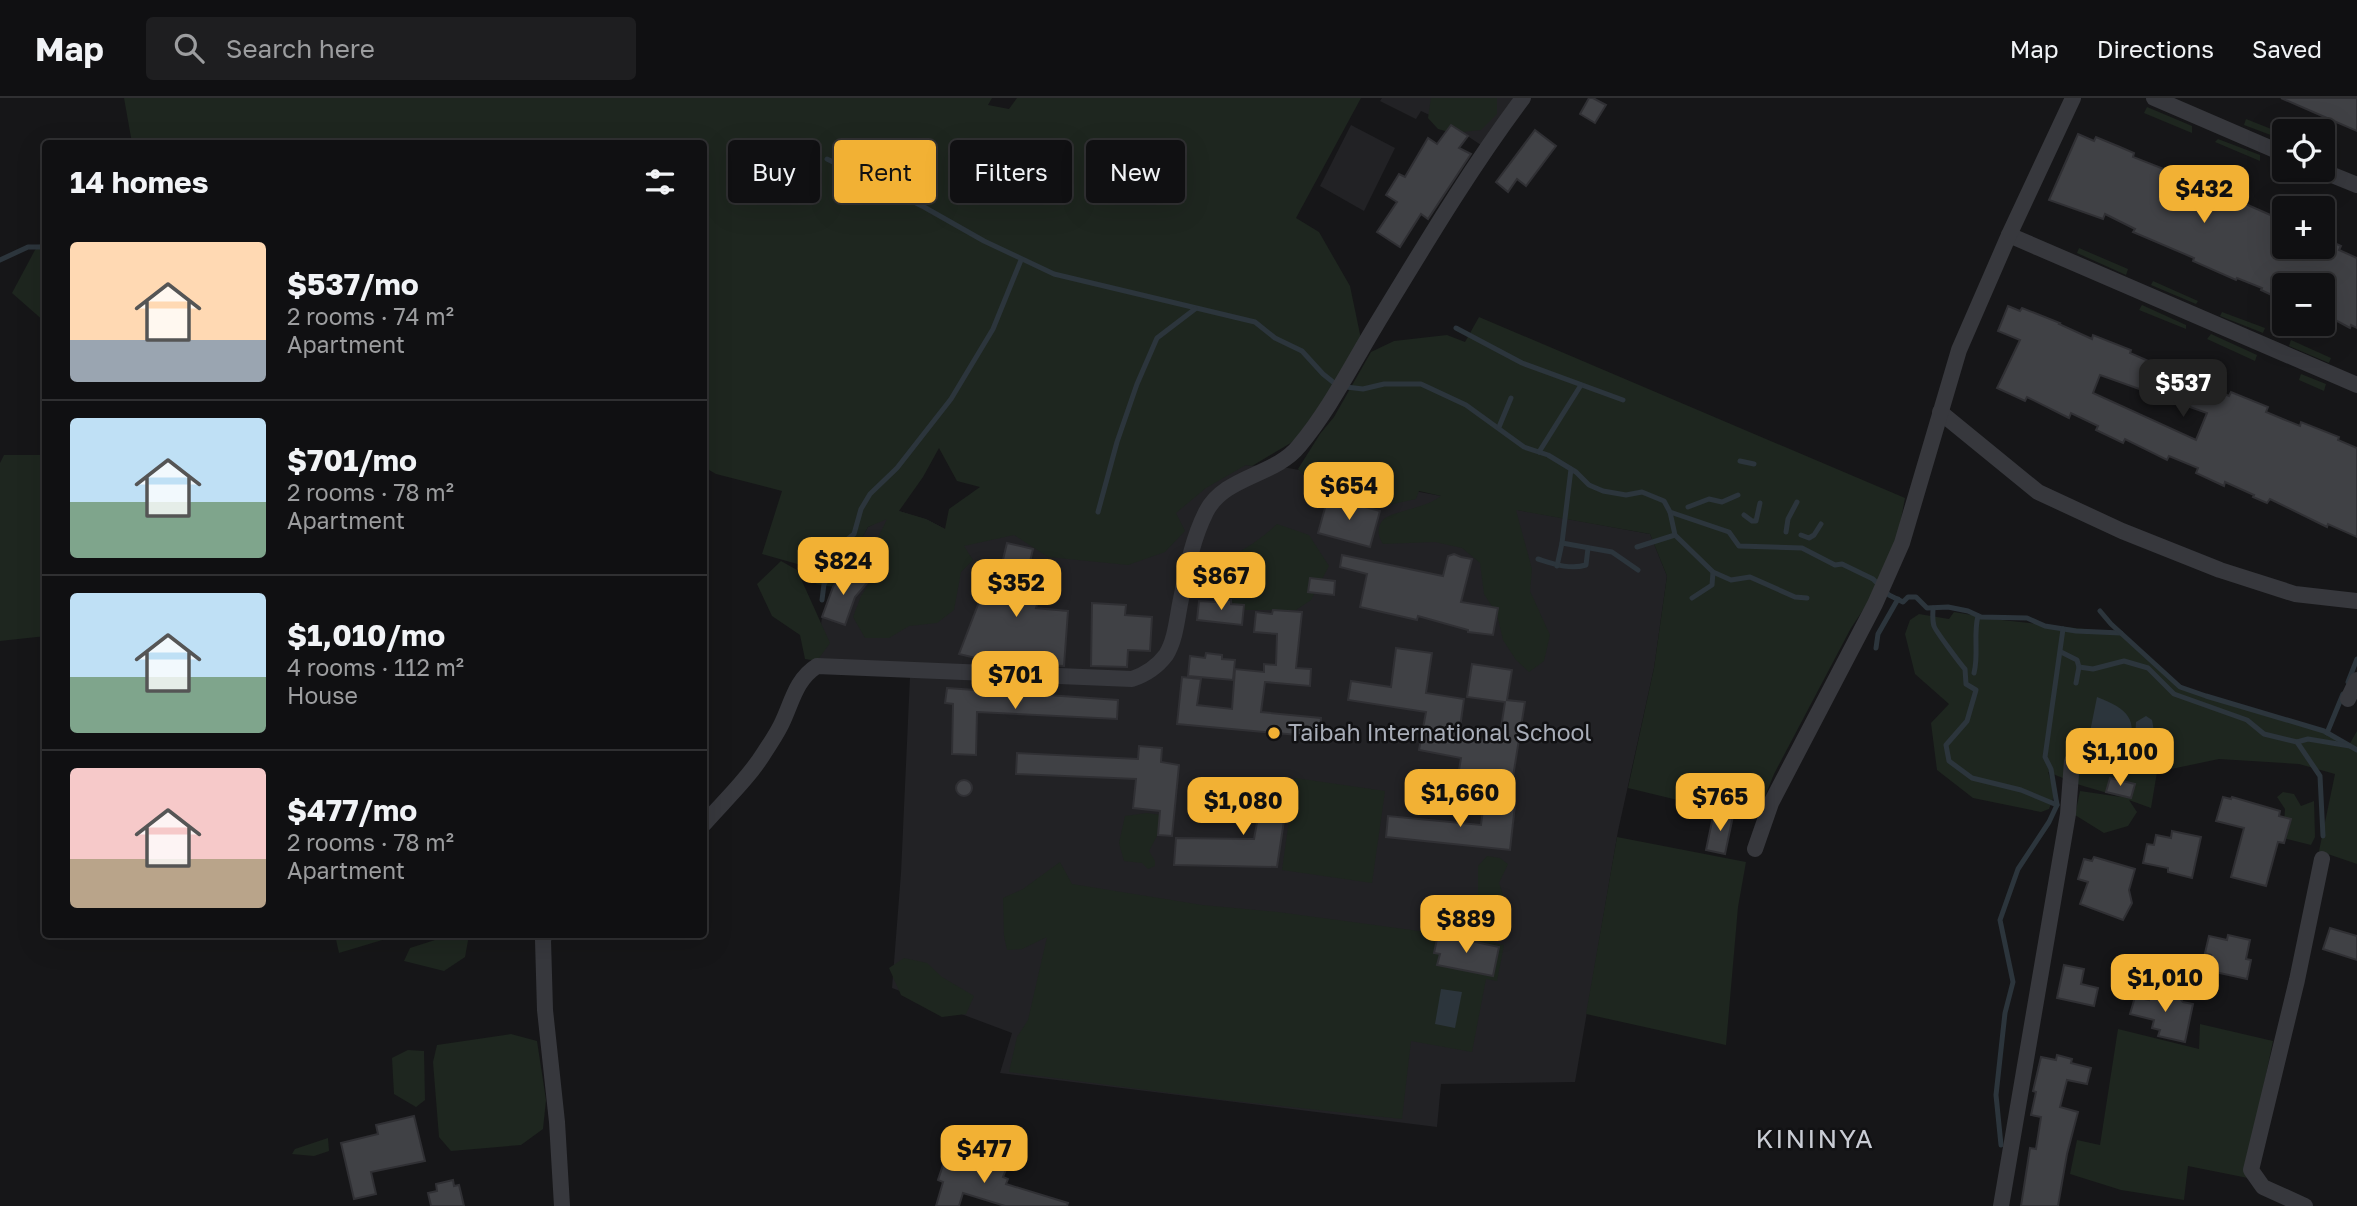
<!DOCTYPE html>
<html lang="en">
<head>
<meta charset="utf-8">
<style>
  body { margin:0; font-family:"Golos Text",sans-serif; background:#1e1e20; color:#f1f3f6; height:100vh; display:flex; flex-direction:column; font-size:26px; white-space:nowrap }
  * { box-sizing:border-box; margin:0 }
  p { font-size:23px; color:#9c9d9f }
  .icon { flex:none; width:38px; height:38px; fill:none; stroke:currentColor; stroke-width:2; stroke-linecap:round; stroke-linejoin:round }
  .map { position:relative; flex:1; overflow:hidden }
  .side { position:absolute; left:42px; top:42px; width:665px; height:798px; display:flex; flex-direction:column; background:#101012; border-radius:7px; box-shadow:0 7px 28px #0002,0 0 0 2px #303032 }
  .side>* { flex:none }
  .guide { position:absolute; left:728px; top:42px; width:665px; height:63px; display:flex; gap:14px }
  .buttons { position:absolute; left:2272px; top:21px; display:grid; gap:14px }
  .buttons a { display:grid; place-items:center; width:63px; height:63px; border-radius:7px; background:#101012; box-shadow:0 7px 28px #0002,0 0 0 2px #303032; font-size:35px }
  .price { position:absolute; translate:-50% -60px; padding:0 16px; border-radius:14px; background:#f2b134; color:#111; font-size:23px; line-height:46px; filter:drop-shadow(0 2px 4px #0008) }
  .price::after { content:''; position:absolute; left:50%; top:42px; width:21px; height:16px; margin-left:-10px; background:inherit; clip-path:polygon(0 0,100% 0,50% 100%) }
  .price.active { background:#222; color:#fff }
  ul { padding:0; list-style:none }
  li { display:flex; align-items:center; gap:21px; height:175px; padding:0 28px }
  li+li { border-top:2px solid #303032 }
  li span { display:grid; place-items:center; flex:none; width:196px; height:140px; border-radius:7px; color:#555 }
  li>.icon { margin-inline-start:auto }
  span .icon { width:84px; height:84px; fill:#fffc; stroke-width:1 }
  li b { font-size:30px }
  h2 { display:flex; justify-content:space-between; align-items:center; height:84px; padding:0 28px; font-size:30px }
  .chip { padding:0 24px; border-radius:7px; background:#101012; box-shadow:0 7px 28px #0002,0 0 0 2px #303032; font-size:24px; line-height:63px }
  .chip.active { background:#f2b134; color:#111 }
  header { display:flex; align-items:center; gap:42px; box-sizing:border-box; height:98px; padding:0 35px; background:#101012; border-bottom:2px solid #303032 }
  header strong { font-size:33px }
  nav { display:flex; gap:38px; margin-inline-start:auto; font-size:24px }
  .search { width:490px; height:63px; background:#1e1e20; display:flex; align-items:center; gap:18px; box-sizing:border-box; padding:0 24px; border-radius:7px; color:#9c9d9f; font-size:26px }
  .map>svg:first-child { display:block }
  .built { fill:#222225 }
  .green { fill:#1e261f; fill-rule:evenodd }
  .water { fill:#2c353c }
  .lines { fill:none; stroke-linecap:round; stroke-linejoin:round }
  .stream { stroke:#2c353c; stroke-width:5 }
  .building { fill:#404145; stroke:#303034; stroke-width:2; fill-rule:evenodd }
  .street { stroke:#37383d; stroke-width:16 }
  .poi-dot { fill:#f2b134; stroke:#111113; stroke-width:2.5 }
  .labels { text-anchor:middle; stroke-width:5; stroke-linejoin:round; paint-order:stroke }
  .poi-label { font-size:23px; fill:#a8adb8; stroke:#111113; text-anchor:start }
  .quarter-label { font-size:26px; letter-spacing:2px; fill:#c9ccd4; stroke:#111113 }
</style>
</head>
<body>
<header>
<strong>Map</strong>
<div class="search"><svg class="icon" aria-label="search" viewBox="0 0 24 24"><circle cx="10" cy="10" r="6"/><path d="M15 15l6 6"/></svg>Search here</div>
<nav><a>Map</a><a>Directions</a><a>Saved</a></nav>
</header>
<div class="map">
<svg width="2357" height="1108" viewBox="0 0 2357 1108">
  <rect width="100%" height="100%" fill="#161618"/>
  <g class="built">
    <path d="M1382,0H1516L1481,47L1451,27L1421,13L1416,21L1380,3Z"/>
    <path d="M1351,27L1395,50L1364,113L1320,88Z"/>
    <path d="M1246,367L1288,370L1650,436L1667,478L1654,570L1618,733L1575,984L1441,986L1437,1029L1000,975L1012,935L892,890L901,775L910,579L831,574L817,558L822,519L851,458L868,429L899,413L928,422L945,431Z"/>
  </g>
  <g class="green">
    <path d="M124,0H992L988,7L1009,11L1017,0H1361L1296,120L1319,134L1350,188L1361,241L1328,296L1294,343L1252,368L1246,367L1206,390L1176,415L1185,433L1165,454L1128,467L1048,459L1014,437L964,448L973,462L961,474L954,512L937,525L909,528L889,540H865L853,519L861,498L874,478L873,450L887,421L868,429L846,470L833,489L816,486L822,473L762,456L782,393L716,376L704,369V46L132,45ZM939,350L957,383L980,389L949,411L945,431L926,421L899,413L923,379Z"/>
    <path d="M1431,0H1497V16L1481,32L1452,35L1438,31L1428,20Z"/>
    <path d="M2147,9L2192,28V35L2144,15Z"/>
    <path d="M2246,21L2284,36V42L2244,27Z"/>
    <path d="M2218,41L2260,57V63L2215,44Z"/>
    <path d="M45,140V224L12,195L35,152Z"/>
    <path d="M2079,150L2128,171L2126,177L2077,155Z"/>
    <path d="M2153,183L2198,203L2196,206L2151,187Z"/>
    <path d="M2142,207L2186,227V231L2139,212Z"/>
    <path d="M2222,214L2265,230L2263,235L2220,218Z"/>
    <path d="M1479,219L1905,400L1898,437L1873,497L1851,530L1774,676L1756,721L1628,690L1654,570L1667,478L1650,436L1516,412L1532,471L1530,493L1550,537L1544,563L1529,574L1516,562L1503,542L1497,516L1484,496L1480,465L1462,450L1435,444L1383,446C1378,439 1376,428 1384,421C1394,413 1426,410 1441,398L1419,393L1416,401L1384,408L1308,381L1298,371L1320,336L1334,319L1371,254L1394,243L1447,237L1465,244Z"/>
    <path d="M2211,236L2257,257L2255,263L2207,241Z"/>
    <path d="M2291,242L2331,260L2329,265L2289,248Z"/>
    <path d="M2301,276L2326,286L2324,293L2299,282Z"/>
    <path d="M4,357H45L46,538L0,543V365Z"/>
    <path d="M1277,426L1309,437L1329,468L1311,502L1296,512H1246L1213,494L1205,484L1215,465C1239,456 1259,443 1277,426Z"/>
    <path d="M781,463L797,472L830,545L817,563L805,561L800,537L772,518L757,486Z"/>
    <path d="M1954,514L2002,522L2121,535L2180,589L2206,598L2327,635L2349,647L2357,633V766L2319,753L2335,676L2299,666L2219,661L2157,674L2151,710L2129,702L2137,714L2128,728L2104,735L2075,717L2080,693L2121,699L2080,687L2048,674L2055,696L2049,711L2041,714L1973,700L1937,672L1931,625L1949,606L1915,576L1905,536L1910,522L1919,516L1949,521Z"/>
    <path d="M1295,680L1385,693L1372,785L1282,772Z"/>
    <path d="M2283,694L2294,696L2301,708L2314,703L2315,739L2311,747L2283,740L2285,711L2277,699Z"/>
    <path d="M1147,715L1162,717L1165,723L1149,753L1155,763V768L1148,771L1142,765L1124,763L1119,745L1125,718Z"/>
    <path d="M1617,739L1746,764L1738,809L1726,947L1586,916Z"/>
    <path d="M1487,758L1500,760L1508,766L1499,785C1507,807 1513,827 1493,845L1504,847L1497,883L1486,881L1472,954L1411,943L1402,1021L1225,1002L1009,974L1017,939L1028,922L1047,839L1022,851L1007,852L1004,838L1003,800L1023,791L1060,764L1072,786L1202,807L1278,814L1456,838L1453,834L1458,821L1478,801V768Z"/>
    <path d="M335,837V836L399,837L339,855Z"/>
    <path d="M436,837H469L465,859L444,873L404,863L410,850L435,842Z"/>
    <path d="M904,860L927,865L942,879L974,898L966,916L942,919L901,897L889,870Z"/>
    <path d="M2200,926L2273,943L2246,1073L2248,1080L2188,1068L2184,1102L2121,1092L2070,1076L2077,1042L2100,1047L2118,931L2199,951Z"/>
    <path d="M511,936L537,943L546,1002L543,1031L521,1047L451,1053L439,1039L433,964L437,947Z"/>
    <path d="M408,952L424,953L425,1002L416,1009L394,996L392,960Z"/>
    <path d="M328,1040L329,1053L314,1058L292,1056L295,1051Z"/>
  </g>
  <g class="water">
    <path d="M2097,599C2128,611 2139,621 2127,654L2118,658L2088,644Z"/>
    <path d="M2146,618L2152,622C2155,635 2155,650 2148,661L2141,662L2134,654L2136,624Z"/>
    <path d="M1441,891L1462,894L1455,930L1435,926Z"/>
  </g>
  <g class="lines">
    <g class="stream">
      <path d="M827,61L924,109L984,143L1054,176L1255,224L1275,240L1302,253L1323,276L1338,288L1363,291L1384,286H1421L1466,307L1524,349L1548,357L1576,374L1589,387L1603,393L1626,397L1642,394L1664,403L1670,414L1729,434L1739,448L1802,450L1835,467L1842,466L1873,481L1889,497L1903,504L1908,499H1916L1927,510L1948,509L1968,513L1981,519L2027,520L2045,528L2076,533L2121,535"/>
      <path d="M0,162L28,149H46"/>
      <path d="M1456,230L1522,265L1623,302"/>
      <path d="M1499,329L1511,300"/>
      <path d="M1539,354L1581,287"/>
      <path d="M1740,363L1754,366"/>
      <path d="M1688,409L1709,401L1722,404L1738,397"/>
      <path d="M1098,414L1117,344L1137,286L1157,240L1195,211"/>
      <path d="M1670,414L1675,437L1713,474L1712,487L1692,500"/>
      <path d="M1744,417L1752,423H1756L1760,405"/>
      <path d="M1786,434L1788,421L1797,404"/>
      <path d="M1801,437L1809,440L1814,437L1821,426"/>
      <path d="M1562,445L1612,454L1638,472"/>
      <path d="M1637,449L1675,437"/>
      <path d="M1538,461C1554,466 1570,472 1586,467L1588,450"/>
      <path d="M1557,468L1562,445L1571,371"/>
      <path d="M1713,474L1731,482L1750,479L1795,499L1807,500"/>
      <path d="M822,502L824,486L836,469L838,449L854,436L861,411L870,396L897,370L951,301L993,231L1021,162"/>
      <path d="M1933,510C1933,515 1932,522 1934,528C1935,532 1961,567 1965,571L1966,586L1976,592L1967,623L1946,647L1949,663L1972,680L2021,692L2057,707"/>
      <path d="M2100,513L2111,526L2180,589L2206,598L2324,633L2357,652"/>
      <path d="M1876,550L1878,536L1898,501"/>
      <path d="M2061,554L2077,562L2079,569L2093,571L2124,563L2148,570L2174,596L2247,622L2264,636L2297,644L2308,641L2350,648"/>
      <path d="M1974,575C1979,556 1973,537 1978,518"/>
      <path d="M2348,584L2357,561"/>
      <path d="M2076,585L2079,569"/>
      <path d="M2327,635L2343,596"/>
      <path d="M2297,644L2320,678L2323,738"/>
      <path d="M2001,1047L1996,997L2005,915L2013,884L2000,822L2018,771L2049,724L2057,707L2051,671L2045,659L2063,531"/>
    </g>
  </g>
  <g class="building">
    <path d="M1589,0H1593L1606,7L1595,25L1580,16Z"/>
    <path d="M2281,0H2357V33L2327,20Z"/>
    <path d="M1451,27L1468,38L1459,50L1471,56L1428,121L1421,116L1400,149L1377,134L1397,104L1386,97L1399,76L1405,79L1428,40L1437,46Z"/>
    <path d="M1535,32L1556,48L1526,88L1517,81L1508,94L1496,84Z"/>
    <path d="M2078,36L2094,43L2096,39L2120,49L2134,55L2133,59L2189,81L2284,123V149H2323L2326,141L2341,148L2339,152L2357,160V230L2351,227L2350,230L2322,215V187H2284V203L2261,192L2262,190L2237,180L2236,182L2193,163L2194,160L2133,134L2135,131L2105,116L2103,121L2049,102Z"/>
    <path d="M2008,208L2020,213L2022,210L2060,225L2059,226L2092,241L2093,237L2131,252L2130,255L2162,269L2163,265L2201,280L2199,285L2229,298L2231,294L2268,309L2266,314L2300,328L2301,324L2339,339L2338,342L2357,350V439L2328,426L2327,429L2270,401L2267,405L2253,399L2254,397L2225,384L2224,388L2196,375L2198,370L2169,358L2167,362L2125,341L2123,345L2096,332L2098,328L2071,315L2069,320L2027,299L2025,303L1997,290L2020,242L1998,233ZM2100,277L2207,315L2196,342L2093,295Z"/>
    <path d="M1328,399L1380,413L1370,449L1318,435Z"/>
    <path d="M1007,445L1033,451L1025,485L1042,491L1036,510L1068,513L1064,568L997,565L959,556L989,478H999Z"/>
    <path d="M1454,456L1461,459L1472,461L1461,504L1498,510L1493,537L1468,534V532L1418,518L1417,522L1360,509L1367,476L1340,469L1342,457L1443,478L1448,458Z"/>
    <path d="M846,470L868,484L855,499L845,527L822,519L833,489Z"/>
    <path d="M1310,480L1335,483L1334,497L1308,494Z"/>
    <path d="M1215,500L1231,502V506L1244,507L1242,527L1197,522L1199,503L1215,504Z"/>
    <path d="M1092,505L1126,507L1125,517L1152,519L1150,553L1128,552L1127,569L1091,568Z"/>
    <path d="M1273,512L1302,514L1296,570L1311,571L1310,588L1265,584L1261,614L1321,620L1320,639L1177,626L1182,579L1201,581L1197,607L1232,611L1235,571L1264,574V566L1276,567L1277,536L1254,534L1256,514L1272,516Z"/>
    <path d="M1396,550L1432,555L1426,595L1464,601L1459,637L1499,643L1505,604L1467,599L1472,566L1512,572L1507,602L1525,604L1513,679L1459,672L1461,660L1419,652L1426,614L1348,602L1351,583L1391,589Z"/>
    <path d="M1206,555L1222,557V561L1235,562L1233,582L1188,578L1190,558L1205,560Z"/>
    <path d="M947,590L1118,602L1117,621L977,614L976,657L952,656L953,606L945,605Z"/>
    <path d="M1139,648L1162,650L1161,664L1179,667L1172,738L1158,737L1160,713L1133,710L1136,681L1016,676L1017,655L1138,661Z"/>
    <path d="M2110,680L2135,686L2131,700L2106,694Z"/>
    <path d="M1265,681L1290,683L1277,769L1174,767L1176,740L1254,741Z"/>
    <circle cx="964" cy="690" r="8"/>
    <path d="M2223,699L2231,701L2232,699L2280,713L2279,718L2291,721L2284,745L2278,744L2266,788L2231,779L2244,730L2216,723Z"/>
    <path d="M1484,703L1515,707L1510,752L1386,739L1388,718L1481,727Z"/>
    <path d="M1714,714L1733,718L1725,756L1706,752Z"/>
    <path d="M2172,733L2201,739L2192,780L2168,774V770L2143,765L2147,746L2154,747L2156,737L2171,740Z"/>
    <path d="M2094,759L2135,771L2129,792L2132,805L2123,822L2080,806L2088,784L2078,781L2084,761L2092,763Z"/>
    <path d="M2330,830L2357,838V862L2323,851Z"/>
    <path d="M1438,836L1499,849L1493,878L1437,867L1440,856L1434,855Z"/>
    <path d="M2228,837L2250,842L2246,861L2251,862L2247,881L2215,874L2217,866L2209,864L2211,857L2205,855L2209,838L2227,842Z"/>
    <path d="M2064,867L2084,871L2081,886L2098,890L2094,908L2057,900Z"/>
    <path d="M2160,891L2166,900L2175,894L2183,904L2193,906L2185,944L2158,938L2160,932L2152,930L2154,922L2130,916L2135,899L2149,902L2151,894Z"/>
    <path d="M2057,957L2072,961L2071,965L2091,970L2087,986L2067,982L2060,1009L2078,1014L2067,1056L2058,1108H2021L2030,1050L2036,1051L2041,1019L2031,1017L2036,994L2033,993L2041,959L2056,962Z"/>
    <path d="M414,1018L425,1063L371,1074L376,1096L354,1101L341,1045L378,1036L376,1027Z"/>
    <path d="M955,1056L1007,1069L1003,1079L1008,1081L1006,1086L1068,1105L1067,1108H1005L963,1095L959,1108H936L943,1084L938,1082L945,1061Z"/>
    <path d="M453,1082L454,1088L459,1087L464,1108H431L428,1095L437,1093L436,1086Z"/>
  </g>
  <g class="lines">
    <g class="street">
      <path d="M2154,0L2284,56"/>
      <path d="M2320,72L2357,87"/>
      <path d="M2009,137L2357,287"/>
      <path d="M1940,314L2038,394L2122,433L2220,472L2295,496L2357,503"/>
      <path d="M2348,601L2357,582"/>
      <path d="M704,726C724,703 748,681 764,655C770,646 776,637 781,627C792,605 795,582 817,568L1132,581C1147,576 1157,569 1166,557C1176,541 1177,519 1181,501C1187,471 1192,442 1206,414C1224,378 1275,378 1299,348C1330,311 1351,268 1376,227C1423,150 1469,72 1523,0"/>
      <path d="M1755,751L1771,705L1875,506L1902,445L1959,252L2009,137L2073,0"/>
      <path d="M545,836L543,842L545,912L557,1024L562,1108"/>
      <path d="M2001,1108L2068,716L2072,663"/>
      <path d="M2305,1108L2263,1089L2251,1072L2297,882L2322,761"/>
    </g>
  </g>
  <circle class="poi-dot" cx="1274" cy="635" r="7"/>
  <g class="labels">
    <g class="poi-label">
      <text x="1288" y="643">Taibah International School</text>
    </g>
    <g class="quarter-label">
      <text x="1815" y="1050">KININYA</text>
    </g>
  </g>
</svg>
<div class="buttons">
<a><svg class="icon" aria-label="locate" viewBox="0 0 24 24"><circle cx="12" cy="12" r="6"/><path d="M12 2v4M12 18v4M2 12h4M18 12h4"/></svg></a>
<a>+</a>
<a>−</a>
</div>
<b class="price" style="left:2204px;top:127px">$432</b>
<b class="price active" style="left:2183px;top:321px">$537</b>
<b class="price" style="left:1349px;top:424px">$654</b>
<b class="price" style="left:843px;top:499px">$824</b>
<b class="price" style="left:1221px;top:514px">$867</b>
<b class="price" style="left:1016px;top:521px">$352</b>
<b class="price" style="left:1015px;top:613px">$701</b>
<b class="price" style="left:2120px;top:690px">$1,100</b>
<b class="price" style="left:1460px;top:731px">$1,660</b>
<b class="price" style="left:1720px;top:735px">$765</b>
<b class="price" style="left:1243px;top:739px">$1,080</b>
<b class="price" style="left:1466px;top:857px">$889</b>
<b class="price" style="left:2165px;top:916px">$1,010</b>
<b class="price" style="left:984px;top:1087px">$477</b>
<div class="guide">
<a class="chip">Buy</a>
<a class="chip active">Rent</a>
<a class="chip">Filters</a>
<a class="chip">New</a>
</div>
<section class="side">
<h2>14 homes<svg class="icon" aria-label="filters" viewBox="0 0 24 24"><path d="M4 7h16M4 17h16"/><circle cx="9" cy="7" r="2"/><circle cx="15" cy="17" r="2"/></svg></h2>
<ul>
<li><span style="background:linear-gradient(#ffd9b3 70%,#9aa5b1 0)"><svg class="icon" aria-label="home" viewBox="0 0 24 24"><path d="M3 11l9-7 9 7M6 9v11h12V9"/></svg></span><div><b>$537/mo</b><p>2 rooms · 74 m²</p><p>Apartment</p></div></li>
<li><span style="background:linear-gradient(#bfe0f5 60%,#7fa58c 0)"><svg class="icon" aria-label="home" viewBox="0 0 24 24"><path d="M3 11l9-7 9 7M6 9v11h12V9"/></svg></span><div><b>$701/mo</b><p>2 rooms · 78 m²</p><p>Apartment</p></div></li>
<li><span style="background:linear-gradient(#bfe0f5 60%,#7fa58c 0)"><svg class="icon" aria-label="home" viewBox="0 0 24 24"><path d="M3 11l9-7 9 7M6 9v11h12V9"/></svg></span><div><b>$1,010/mo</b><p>4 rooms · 112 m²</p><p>House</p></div></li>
<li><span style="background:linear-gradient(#f6c9c9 65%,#b9a48a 0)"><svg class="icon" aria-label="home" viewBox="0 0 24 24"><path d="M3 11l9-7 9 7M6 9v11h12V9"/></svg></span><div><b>$477/mo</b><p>2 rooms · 78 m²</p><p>Apartment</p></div></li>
</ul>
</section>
</div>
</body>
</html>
